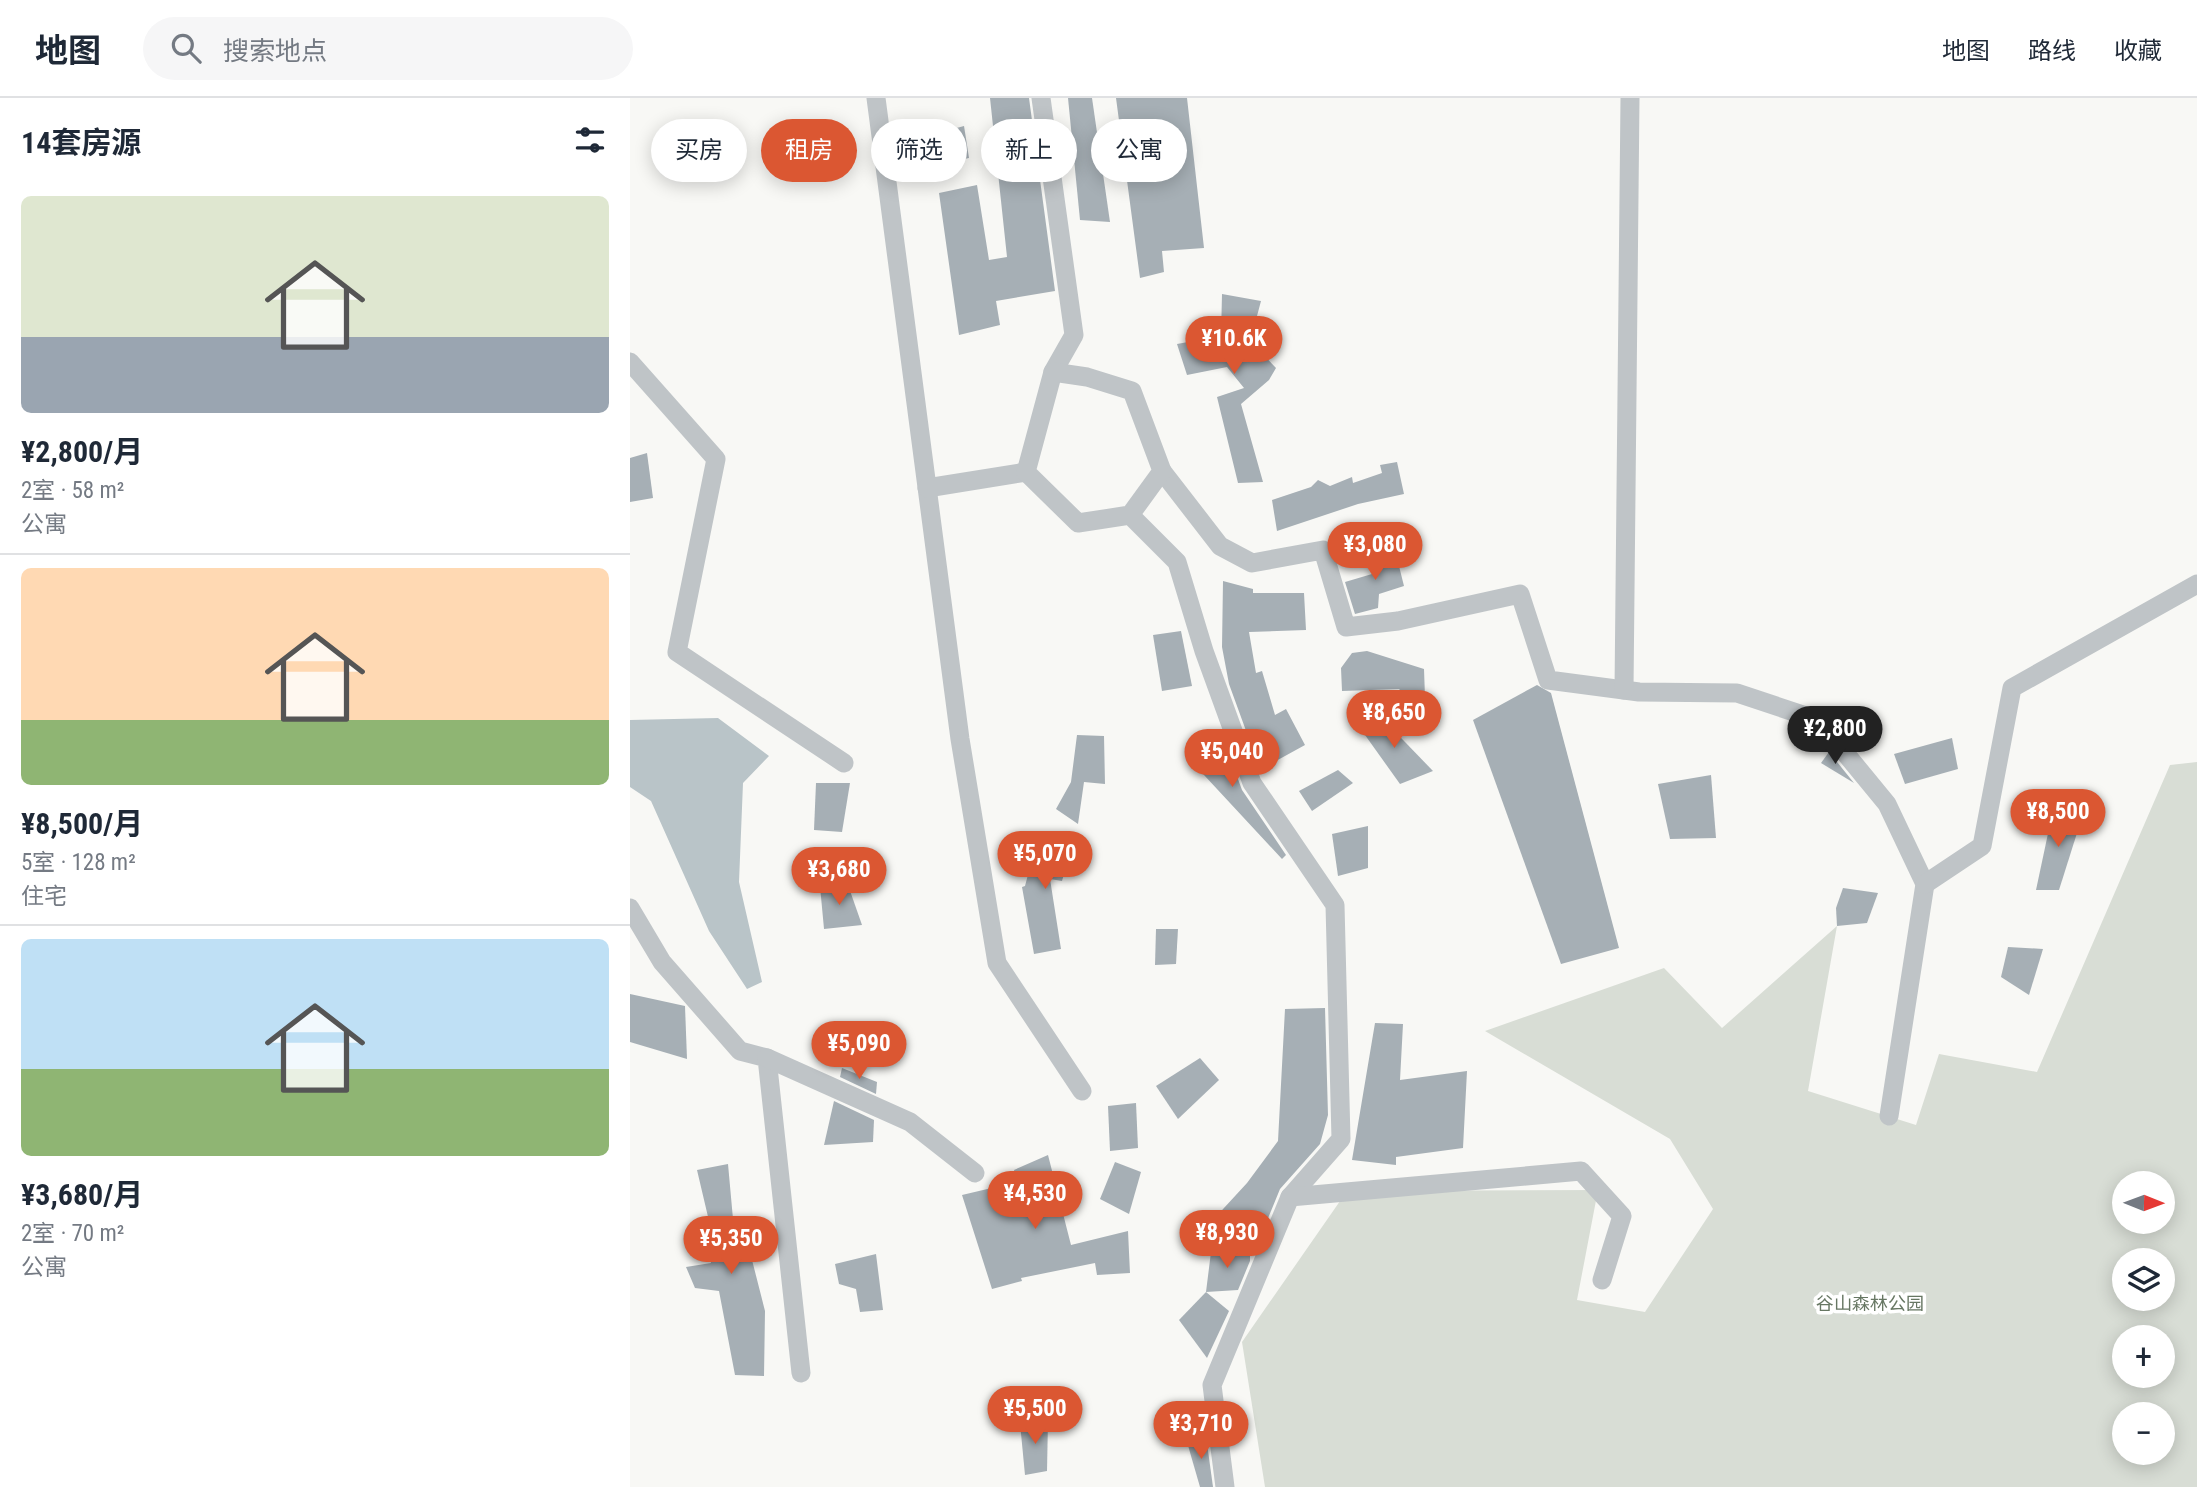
<!DOCTYPE html>
<html lang="zh">
<head>
<meta charset="utf-8">
<style>
  body { margin:0; font-family:"Roboto Condensed","Noto Sans SC",sans-serif; background:#f6f6f7; color:#1f2937; height:100vh; display:flex; flex-direction:column; font-size:26px; white-space:nowrap }
  * { box-sizing:border-box; margin:0 }
  p { font-size:23px; color:#747a83 }
  .icon { flex:none; width:38px; height:38px; fill:none; stroke:currentColor; stroke-width:2; stroke-linecap:round; stroke-linejoin:round }
  .map { position:relative; flex:1; overflow:hidden }
  .drawer { display:flex; flex-direction:column; background:#fff; width:630px }
  .drawer>* { flex:none }
  .top-card { position:absolute; left:21px; top:21px; width:665px; height:63px; display:flex; gap:14px }
  .needle { width:46px; rotate:91deg }
  .tools { position:absolute; left:1482px; top:1073px; display:grid; gap:14px }
  .tools a { display:grid; place-items:center; width:63px; height:63px; border-radius:50%; background:#fff; box-shadow:0 4px 18px #0003; font-size:35px }
  .price { position:absolute; translate:-50% -60px; padding:0 16px; border-radius:24px; background:#db5732; color:#fff; font-size:23px; line-height:46px; filter:drop-shadow(0 2px 4px #0008) }
  .price::after { content:''; position:absolute; left:50%; top:42px; width:21px; height:16px; margin-left:-10px; background:inherit; clip-path:polygon(0 0,100% 0,50% 100%) }
  .price.on { background:#222; color:#fff }
  ul { padding:0; list-style:none }
  li { display:grid; align-content:center; gap:14px; height:371px; padding:0 21px }
  li+li { border-top:2px solid #e0e1e3 }
  li span { display:grid; place-items:center; height:217px; border-radius:10px; color:#555 }
  li>.icon { margin-inline-start:auto }
  span .icon { width:126px; height:126px; fill:#fffc; stroke-width:1 }
  li b { font-size:30px }
  h2 { display:flex; justify-content:space-between; align-items:center; height:84px; padding:0 21px; font-size:30px }
  .chip { padding:0 24px; border-radius:32px; background:#fff; box-shadow:0 4px 18px #0003; font-size:24px; line-height:63px }
  .chip.on { background:#db5732; color:#fff }
  header { display:flex; align-items:center; gap:42px; box-sizing:border-box; height:98px; padding:0 35px; background:#fff; border-bottom:2px solid #e0e1e3 }
  header strong { font-size:33px }
  nav { display:flex; gap:38px; margin-inline-start:auto; font-size:24px }
  .search { width:490px; height:63px; background:#f6f6f7; display:flex; align-items:center; gap:18px; box-sizing:border-box; padding:0 24px; border-radius:38px; color:#747a83; font-size:26px }
  main { display:flex; flex:1; min-height:0 }
  .map>svg:first-child { display:block }
  .green { fill:#d8ddd5; fill-rule:evenodd }
  .water { fill:#b9c4c8 }
  .building { fill:#a6afb5 }
  .lines { fill:none; stroke-linecap:round; stroke-linejoin:round }
  .minor { stroke:#bfc4c7; stroke-width:19 }
  .labels { text-anchor:middle; stroke-width:7; stroke-linejoin:round; paint-order:stroke }
  .park-label { font-size:18px; fill:#677763; stroke:#fff }
</style>
</head>
<body>
<header>
<strong>地图</strong>
<div class="search"><svg class="icon" aria-label="search" viewBox="0 0 24 24"><circle cx="10" cy="10" r="6"/><path d="M15 15l6 6"/></svg>搜索地点</div>
<nav><a>地图</a><a>路线</a><a>收藏</a></nav>
</header>
<main>
<section class="drawer">
<h2>14套房源<svg class="icon" aria-label="filters" viewBox="0 0 24 24"><path d="M4 7h16M4 17h16"/><circle cx="9" cy="7" r="2"/><circle cx="15" cy="17" r="2"/></svg></h2>
<ul>
<li><span style="background:linear-gradient(#dfe7d0 65%,#9aa5b1 0)"><svg class="icon" aria-label="home" viewBox="0 0 24 24"><path d="M3 11l9-7 9 7M6 9v11h12V9"/></svg></span><div><b>¥2,800/月</b><p>2室 · 58 m²</p><p>公寓</p></div></li>
<li><span style="background:linear-gradient(#ffd9b3 70%,#8fb573 0)"><svg class="icon" aria-label="home" viewBox="0 0 24 24"><path d="M3 11l9-7 9 7M6 9v11h12V9"/></svg></span><div><b>¥8,500/月</b><p>5室 · 128 m²</p><p>住宅</p></div></li>
<li><span style="background:linear-gradient(#bfe0f5 60%,#8fb573 0)"><svg class="icon" aria-label="home" viewBox="0 0 24 24"><path d="M3 11l9-7 9 7M6 9v11h12V9"/></svg></span><div><b>¥3,680/月</b><p>2室 · 70 m²</p><p>公寓</p></div></li>
</ul>
</section>
<div class="map">
<svg width="1567" height="1389" viewBox="0 0 1567 1389">
  <rect width="100%" height="100%" fill="#f8f8f5"/>
  <path class="green" d="M1567,664V1389H635L612,1244L717,1093L968,1092L947,1202L1015,1214L1083,1111L1040,1041L855,933L1034,870L1092,930L1207,828L1178,993L1286,1027L1309,956L1407,974L1540,667ZM1494,1085H1533V1124H1494ZM1494,1162H1533V1200H1494ZM1494,1239H1533V1278H1494ZM1494,1316H1533V1354H1494Z"/>
  <path class="water" d="M88,620L139,658L113,685L109,784L132,884L117,891L79,833L21,703L0,689V622Z"/>
  <g class="building">
    <path d="M360,0H399L425,193L366,203L370,227L329,237L309,95L347,87L359,162L377,159Z"/>
    <path d="M438,0H462L480,124L450,122Z"/>
    <path d="M486,0H557L574,150L532,153L534,174L510,180Z"/>
    <path d="M334,28L339,60L304,67L301,37Z"/>
    <path d="M592,196L631,203L623,233L625,248L646,270L639,282L611,306L633,384L608,385L587,299L614,290L597,269L557,277L547,246L591,238Z"/>
    <path d="M17,355L23,400L0,404V360Z"/>
    <path d="M767,364L774,396L728,406L647,433L642,402L681,389L688,382L700,388L722,379L723,385L752,375L750,367Z"/>
    <path d="M765,452L774,488L749,496L748,510L725,516L715,484L742,476L745,455Z"/>
    <path d="M593,483L623,491V495H674L676,532L619,534L626,575L632,573L645,617L656,611L675,647L635,669L623,652L599,586L592,549Z"/>
    <path d="M551,533L562,588L532,593L523,537Z"/>
    <path d="M737,553L794,571L795,599L759,601L770,591L712,593L711,570L722,555Z"/>
    <path d="M907,587L921,595L989,850L931,866L843,622Z"/>
    <path d="M746,614L803,673L770,686L730,630Z"/>
    <path d="M447,637L474,638L475,686L454,684L448,726L426,711L441,684Z"/>
    <path d="M1322,640L1328,671L1275,686L1264,656Z"/>
    <path d="M582,642L601,662L612,692L656,757L652,761L561,663Z"/>
    <path d="M1199,654L1224,685L1191,665Z"/>
    <path d="M708,672L723,685L682,713L669,693Z"/>
    <path d="M1081,677L1086,740L1040,741L1028,686Z"/>
    <path d="M186,685H220L212,734L184,732Z"/>
    <path d="M1423,712L1453,716L1429,792H1406Z"/>
    <path d="M738,728V770L708,778L702,736Z"/>
    <path d="M409,735L443,744L432,783L420,781L431,851L404,856L392,789L395,788Z"/>
    <path d="M218,787L232,827L194,831L190,788Z"/>
    <path d="M1213,790L1248,795L1237,825L1207,828L1206,810Z"/>
    <path d="M526,831H548L546,866L525,867Z"/>
    <path d="M1378,849L1413,851L1399,897L1371,879Z"/>
    <path d="M0,896L55,908L57,961L0,944Z"/>
    <path d="M695,910L698,1017L690,1046L650,1091L632,1135L620,1150L582,1123L617,1085L648,1043L655,911Z"/>
    <path d="M745,925L773,926L770,982L837,973L833,1050L766,1059V1067L722,1062Z"/>
    <path d="M570,960L589,982L548,1021L526,988Z"/>
    <path d="M212,970L247,984L246,996L210,979Z"/>
    <path d="M204,1003L244,1022L243,1044L194,1047Z"/>
    <path d="M506,1005L508,1050L480,1053L478,1008Z"/>
    <path d="M418,1057L441,1147L498,1133L500,1175L467,1177L465,1165L391,1180L392,1183L362,1191L332,1097L387,1084L384,1072Z"/>
    <path d="M485,1064L511,1074L499,1116L470,1101Z"/>
    <path d="M98,1066L103,1121H107L106,1160L121,1158L135,1213L134,1278L105,1277L89,1193L65,1190L56,1169L81,1165L75,1123H79L67,1072Z"/>
    <path d="M620,1150V1163L608,1192L576,1194L581,1154Z"/>
    <path d="M246,1156L253,1212L230,1214L226,1191L209,1186L205,1166Z"/>
    <path d="M576,1194L599,1213L577,1260L549,1222Z"/>
    <path d="M418,1322L417,1373L395,1377L390,1325Z"/>
    <path d="M576,1338L583,1389H570L557,1344Z"/>
  </g>
  <g class="lines">
    <g class="minor">
      <path d="M246,0L330,641L367,865L452,993"/>
      <path d="M411,0L444,237L423,274"/>
      <path d="M0,264L86,361L47,554L214,665"/>
      <path d="M532,373L590,448L622,465L693,452L716,529L768,523L890,496L918,582L1009,594L1107,595L1188,622L1257,706L1295,786L1259,1018"/>
      <path d="M297,390L396,374"/>
      <path d="M500,417L532,373L502,293L457,279L423,274L396,374L448,425L500,417L547,464L574,553L622,685L705,807L711,1041L660,1099"/>
      <path d="M994,592L1000,0"/>
      <path d="M1295,786L1352,748L1382,590L1567,486"/>
      <path d="M0,810L32,864L110,953L137,960L171,1275"/>
      <path d="M137,960L280,1024L345,1075"/>
      <path d="M595,1389L582,1287L660,1099L951,1073L992,1118L972,1182"/>
    </g>
  </g>
  <g class="labels">
    <g class="park-label">
      <text x="1240" y="1212">谷山森林公园</text>
    </g>
  </g>
</svg>
<div class="tools">
<a><svg class="needle" viewBox="-14 -14 28 28"><path d="M0-13l5 13h-10z" fill="#e53935"/><path d="M0 13l5-13h-10z" fill="#747a83"/></svg></a>
<a><svg class="icon" aria-label="layers" viewBox="0 0 24 24"><path d="M12 4l9 5-9 5-9-5zM3 14l9 5 9-5"/></svg></a>
<a>+</a>
<a>−</a>
</div>
<b class="price" style="left:604px;top:278px">¥10.6K</b>
<b class="price" style="left:745px;top:484px">¥3,080</b>
<b class="price" style="left:764px;top:652px">¥8,650</b>
<b class="price on" style="left:1205px;top:668px">¥2,800</b>
<b class="price" style="left:602px;top:691px">¥5,040</b>
<b class="price" style="left:1428px;top:751px">¥8,500</b>
<b class="price" style="left:415px;top:793px">¥5,070</b>
<b class="price" style="left:209px;top:809px">¥3,680</b>
<b class="price" style="left:229px;top:983px">¥5,090</b>
<b class="price" style="left:405px;top:1133px">¥4,530</b>
<b class="price" style="left:597px;top:1172px">¥8,930</b>
<b class="price" style="left:101px;top:1178px">¥5,350</b>
<b class="price" style="left:405px;top:1348px">¥5,500</b>
<b class="price" style="left:571px;top:1363px">¥3,710</b>
<div class="top-card">
<a class="chip">买房</a>
<a class="chip on">租房</a>
<a class="chip">筛选</a>
<a class="chip">新上</a>
<a class="chip">公寓</a>
</div>
</div>
</main>
</body>
</html>
